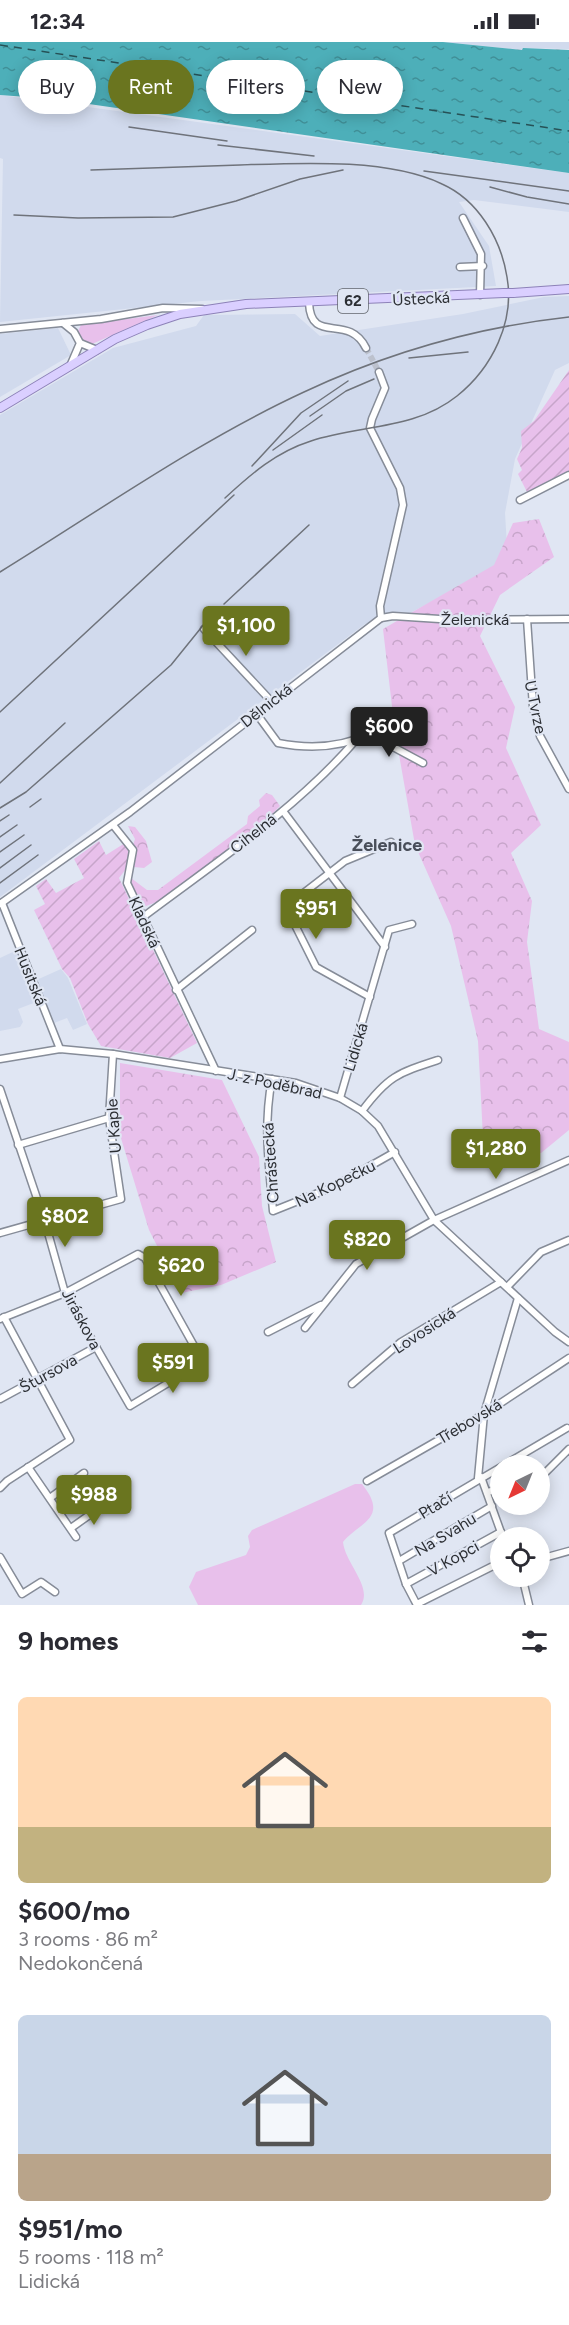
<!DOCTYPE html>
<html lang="en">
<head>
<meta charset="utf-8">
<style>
  body { margin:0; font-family:Figtree,sans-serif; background:#f2f2f3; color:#2b2b33; height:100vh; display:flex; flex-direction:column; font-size:22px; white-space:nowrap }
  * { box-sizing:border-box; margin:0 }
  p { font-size:20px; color:#7c7c81 }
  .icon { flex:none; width:33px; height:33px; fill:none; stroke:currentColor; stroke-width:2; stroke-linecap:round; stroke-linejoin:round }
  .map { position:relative; height:1563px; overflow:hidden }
  .panel { display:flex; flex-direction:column; background:#fff; flex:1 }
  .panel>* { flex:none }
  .top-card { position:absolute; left:18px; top:18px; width:534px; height:54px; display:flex; gap:12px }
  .needle { width:39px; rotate:223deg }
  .tools { position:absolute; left:490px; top:1413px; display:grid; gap:12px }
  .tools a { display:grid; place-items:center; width:60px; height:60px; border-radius:50%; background:#fff; box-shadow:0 3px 15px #0003; font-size:30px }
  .price { position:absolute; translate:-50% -51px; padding:0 14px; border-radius:6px; background:#6a751f; color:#fff; font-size:20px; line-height:39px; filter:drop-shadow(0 2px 3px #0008) }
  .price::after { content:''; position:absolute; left:50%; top:36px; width:18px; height:14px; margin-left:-9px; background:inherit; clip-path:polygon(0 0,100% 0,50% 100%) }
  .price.selected { background:#222; color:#fff }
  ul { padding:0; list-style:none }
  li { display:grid; align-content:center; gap:12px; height:318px; padding:0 18px }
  li span { display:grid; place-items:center; height:186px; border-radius:9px; color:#555 }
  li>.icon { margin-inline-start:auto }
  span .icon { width:108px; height:108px; fill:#fffc; stroke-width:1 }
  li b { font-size:26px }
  h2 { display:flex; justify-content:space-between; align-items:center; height:72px; padding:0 18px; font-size:26px }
  .pill { padding:0 21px; border-radius:27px; background:#fff; box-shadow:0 3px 15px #0003; font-size:21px; line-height:54px }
  .pill.selected { background:#6a751f; color:#fff }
  .status { display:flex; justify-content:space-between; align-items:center; height:42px; padding:0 30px; background:#fff; direction:ltr }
  .status svg { height:16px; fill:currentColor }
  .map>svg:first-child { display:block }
  .built { fill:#d1daed }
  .grass { fill:#e8c0eb }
  .forest { fill:url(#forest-crowns) }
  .garden { fill:url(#garden-furrows) }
  .water { fill:url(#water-ripples) }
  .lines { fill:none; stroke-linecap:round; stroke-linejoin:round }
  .ferry { stroke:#275257; stroke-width:1.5; stroke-dasharray:8 6; stroke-linecap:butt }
  .minor-tunnel { stroke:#bcc1cd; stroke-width:6; stroke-dasharray:6 3; stroke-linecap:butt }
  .minor-casing { stroke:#868c98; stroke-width:9 }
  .major-casing { stroke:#8d82b8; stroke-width:10 }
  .minor { stroke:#fff; stroke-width:6 }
  .major { stroke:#dacfff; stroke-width:8 }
  .rail { stroke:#6f737b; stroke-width:1.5 }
  .major-bridge-casing { stroke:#8d82b8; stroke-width:10; stroke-linecap:butt }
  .major-bridge { stroke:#dacfff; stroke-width:8 }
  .labels { text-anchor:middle; stroke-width:4.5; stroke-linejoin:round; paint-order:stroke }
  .shield { fill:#e0e6f3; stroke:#62666d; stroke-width:1.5 }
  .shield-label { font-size:15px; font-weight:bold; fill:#2c2f34 }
  .street-label { font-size:16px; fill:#2c2f34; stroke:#e0e6f3 }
  .neighbourhood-label { font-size:18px; font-weight:bold; fill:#494e59; stroke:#e0e6f3 }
</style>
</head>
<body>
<div class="status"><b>12:34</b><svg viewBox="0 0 49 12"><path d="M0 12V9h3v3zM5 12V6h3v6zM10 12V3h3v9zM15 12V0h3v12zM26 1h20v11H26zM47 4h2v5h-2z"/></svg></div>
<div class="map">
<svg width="569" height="1563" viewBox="0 0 569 1563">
  <defs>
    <pattern id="forest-crowns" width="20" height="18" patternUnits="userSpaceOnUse" patternTransform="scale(1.5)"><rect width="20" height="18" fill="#e8c0eb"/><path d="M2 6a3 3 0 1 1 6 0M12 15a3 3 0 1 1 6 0" fill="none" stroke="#c7a5ca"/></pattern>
    <pattern id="garden-furrows" width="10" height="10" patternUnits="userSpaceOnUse" patternTransform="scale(1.5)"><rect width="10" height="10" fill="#e8c0eb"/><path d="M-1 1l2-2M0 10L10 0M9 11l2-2" fill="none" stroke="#c7a5ca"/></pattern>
    <pattern id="water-ripples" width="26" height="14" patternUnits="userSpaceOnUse" patternTransform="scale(1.5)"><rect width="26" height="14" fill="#4dafb9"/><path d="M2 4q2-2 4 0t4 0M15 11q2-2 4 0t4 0" fill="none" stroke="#408f97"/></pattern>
  </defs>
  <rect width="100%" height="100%" fill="#e0e6f3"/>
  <g class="built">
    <path d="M443,0H569V7L523,6V8Z"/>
    <path d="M0,53L569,131V170L474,158L459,160L489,204L496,244L201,259L0,280L3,117L0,116Z"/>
    <path d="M569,254V321L555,328L515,417L505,471L508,520L410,571L365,582L0,855V373L113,306L196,284L204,273L295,272L320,294L463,272L544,255Z"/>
    <path d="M58,286L71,313L0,355V292Z"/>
    <path d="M17,908L32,940L61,927L68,936L87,982L73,988L67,976L54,981L44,957L18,967L23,980L20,985L0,989V916Z"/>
  </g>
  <g class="grass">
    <path d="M158,273L92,302L84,300L78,289L81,283Z"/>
    <path d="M355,1442H362C390,1477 359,1480 343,1500C345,1521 373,1545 361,1563H198L189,1545L196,1530L246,1513L250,1505L248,1494L252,1488Z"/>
  </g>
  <g class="forest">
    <path d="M539,477L554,515L500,553L480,594L515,665L506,706L541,783L511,811L532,859L527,900L539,987L569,1000V1088L541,1111L484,1115L478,999L451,884L415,803L395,690L383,587L494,523L513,481Z"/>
    <path d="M266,751L272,753L280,764L267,777L164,857L141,866L128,837L131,836L147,848H158L247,782L248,774L260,764L259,758Z"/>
    <path d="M128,784L135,785L146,799L152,820L144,826L134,825L137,808L133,803L135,797Z"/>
    <path d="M120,1021L222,1038L259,1115L262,1164L276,1220L221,1243L181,1251L149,1188L120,1093Z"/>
  </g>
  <g class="garden">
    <path d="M569,328V429L527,450L518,432L522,428L517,417L522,406L521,389L534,379Z"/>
    <path d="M99,799L106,813L125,801C133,816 130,823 119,836L197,1001L170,1016L101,1004L88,982L70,936L62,927L34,868L45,862L36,844L46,837L56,851L84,836L74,817Z"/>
  </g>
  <path class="water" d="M0,0H443L522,8L523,6L569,8V131L54,57L0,53Z"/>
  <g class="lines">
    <path class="ferry" d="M0,3L569,89"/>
    <path class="minor-tunnel" d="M366,306L379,330"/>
    <g class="minor-casing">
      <g id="minor">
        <path d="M463,176L481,212L480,253"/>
        <path d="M460,225L483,224"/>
        <path d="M309,261C311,304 348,270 366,306"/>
        <path d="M63,281L74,290L80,301L71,322"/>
        <path d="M0,287L101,277L163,266L202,267"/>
        <path d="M80,301L97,308"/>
        <path d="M520,458L569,433"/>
        <path d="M381,576L393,574L455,578L569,577"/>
        <path d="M527,577L533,665L540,694L569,747"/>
        <path d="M204,587L271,659"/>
        <path d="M256,671L278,701C309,707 340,706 369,692L423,721"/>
        <path d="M283,769L385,905"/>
        <path d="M113,783L133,808L127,841L216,1029"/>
        <path d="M2,861L60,1007"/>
        <path d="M0,862L130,770L381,576L380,564L403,463L400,446L370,386L372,377L385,346L379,330"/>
        <path d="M143,875C216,820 295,768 355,699"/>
        <path d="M176,948L252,888"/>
        <path d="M370,955L316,925L288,869V863L345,819L391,800"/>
        <path d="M0,1017L60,1007L113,1012L296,1041L340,1056L362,1069L378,1084L434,1178L555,1290L569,1300"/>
        <path d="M272,1037C263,1083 269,1123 273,1169L333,1145L395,1110"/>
        <path d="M0,1047L45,1180L65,1251L130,1364L203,1320L145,1216L138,1212L65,1251L0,1277"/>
        <path d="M340,1056L389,888L412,882"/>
        <path d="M362,1069C388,1034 398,1031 438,1018"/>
        <path d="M18,1103L109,1076"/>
        <path d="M0,1191L121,1157L109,1076L113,1012"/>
        <path d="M507,1245L541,1210L569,1198"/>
        <path d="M305,1286L356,1222L434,1178L569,1118"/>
        <path d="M268,1290L321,1263"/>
        <path d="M352,1342L401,1300L501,1240"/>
        <path d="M0,1357L96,1305"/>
        <path d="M28,1425L76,1495"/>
        <path d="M481,1435L503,1496"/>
        <path d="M478,1436L484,1372L518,1256"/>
        <path d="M540,1436L569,1407"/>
        <path d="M367,1439L484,1372L569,1316"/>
        <path d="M0,1446L7,1439L70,1398L4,1275"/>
        <path d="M487,1450L501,1447"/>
        <path d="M50,1456L84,1431"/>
        <path d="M71,1486L105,1462"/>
        <path d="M0,1515L22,1552L41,1540L55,1550"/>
        <path d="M540,1517L569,1509"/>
        <path d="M399,1519L492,1464"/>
        <path d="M522,1534L529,1563"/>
        <path d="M406,1542L501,1490"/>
        <path d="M417,1562L501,1520"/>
        <path d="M417,1563L406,1542L389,1491L567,1386"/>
      </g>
    </g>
    <g class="major-casing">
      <g id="major">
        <path d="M513,251L569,247"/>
        <path d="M0,366L115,297L147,283L180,272L246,262L504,251"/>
      </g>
    </g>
    <use href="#minor" class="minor"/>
    <use href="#major" class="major"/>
    <g class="rail">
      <path d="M129,85L227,99"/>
      <path d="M218,103L314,114"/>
      <path d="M91,128C141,126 190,125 240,123C299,121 388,116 442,142C478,158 501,197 507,235C515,280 492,326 457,354C415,388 359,383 311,399C276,410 251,432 225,456"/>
      <path d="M424,129L569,149"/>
      <path d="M490,145L527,155L569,162"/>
      <path d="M14,173L78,176L173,175L236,159L300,137L343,128"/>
      <path d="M409,316L468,310"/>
      <path d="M310,374L346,349L374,337"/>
      <path d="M273,408L322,373"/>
      <path d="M252,424L301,371L348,339"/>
      <path d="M0,530C99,469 198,399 304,350C387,311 478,285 569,275"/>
      <path d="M224,562L309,483"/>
      <path d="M0,670L234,453"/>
      <path d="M0,741L65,681"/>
      <path d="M30,765L41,757"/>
      <path d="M0,766L26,750L171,623L209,576"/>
      <path d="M0,779L9,773"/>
      <path d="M0,795L17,783"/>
      <path d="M0,810L24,793"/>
      <path d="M0,826L31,803"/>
      <path d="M0,841L38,813"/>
    </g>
    <g class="major-bridge-casing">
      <path id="major-bridge" d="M504,251H513"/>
    </g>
    <use href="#major-bridge" class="major-bridge"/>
  </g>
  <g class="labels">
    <rect class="shield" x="338" y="247" width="30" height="24" rx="4.5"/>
    <g class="shield-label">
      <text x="353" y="264">62</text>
    </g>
    <g class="street-label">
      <text transform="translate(421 256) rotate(-3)" y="6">Ústecká</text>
      <text x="475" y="583">Želenická</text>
      <text transform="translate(266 663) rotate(-38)" y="6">Dělnická</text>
      <text transform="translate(536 665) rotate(78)" y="6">U Tvrze</text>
      <text transform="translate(253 791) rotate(-38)" y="6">Cihelná</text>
      <text transform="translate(145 880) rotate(65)" y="6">Kladská</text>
      <text transform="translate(31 934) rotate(68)" y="6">Husitská</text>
      <text transform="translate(355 1005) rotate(-73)" y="6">Lidická</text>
      <text transform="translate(275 1041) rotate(12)" y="6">J. z Poděbrad</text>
      <text transform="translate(113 1084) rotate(-94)" y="6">U Kaple</text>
      <text transform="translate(270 1121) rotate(-94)" y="6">Chrástecká</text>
      <text transform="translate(335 1141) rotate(-26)" y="6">Na Kopečku</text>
      <text transform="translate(82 1277) rotate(62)" y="6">Jiráskova</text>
      <text transform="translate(424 1288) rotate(-33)" y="6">Lovosická</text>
      <text transform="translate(48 1331) rotate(-29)" y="6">Štursova</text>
      <text transform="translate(469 1379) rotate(-31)" y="6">Třebovská</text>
      <text transform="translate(435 1463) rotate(-32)" y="6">Ptačí</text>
      <text transform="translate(445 1492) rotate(-31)" y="6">Na Svahu</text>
      <text transform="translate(453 1516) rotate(-29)" y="6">V Kopci</text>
    </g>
    <g class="neighbourhood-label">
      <text x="387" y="809">Želenice</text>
    </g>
  </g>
</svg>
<div class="tools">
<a><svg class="needle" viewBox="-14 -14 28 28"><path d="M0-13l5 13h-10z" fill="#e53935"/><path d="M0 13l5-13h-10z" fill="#7c7c81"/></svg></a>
<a><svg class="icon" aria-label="locate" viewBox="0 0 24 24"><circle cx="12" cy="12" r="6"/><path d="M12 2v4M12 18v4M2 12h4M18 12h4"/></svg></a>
</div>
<b class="price" style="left:246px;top:615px">$1,100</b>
<b class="price selected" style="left:389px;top:716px">$600</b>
<b class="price" style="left:316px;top:898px">$951</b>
<b class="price" style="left:496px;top:1138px">$1,280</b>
<b class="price" style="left:65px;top:1206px">$802</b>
<b class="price" style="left:367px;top:1229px">$820</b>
<b class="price" style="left:181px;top:1255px">$620</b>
<b class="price" style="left:173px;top:1352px">$591</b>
<b class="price" style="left:94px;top:1484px">$988</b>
<div class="top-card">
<a class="pill">Buy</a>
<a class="pill selected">Rent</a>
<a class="pill">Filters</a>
<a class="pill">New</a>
</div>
</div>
<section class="panel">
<h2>9 homes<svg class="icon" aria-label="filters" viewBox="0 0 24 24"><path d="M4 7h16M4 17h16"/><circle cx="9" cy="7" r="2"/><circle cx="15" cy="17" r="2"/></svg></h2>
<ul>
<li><span style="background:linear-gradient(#ffd9b3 70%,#c2b280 0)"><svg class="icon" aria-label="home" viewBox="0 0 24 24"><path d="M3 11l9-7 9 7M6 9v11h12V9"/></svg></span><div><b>$600/mo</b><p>3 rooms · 86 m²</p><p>Nedokončená</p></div></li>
<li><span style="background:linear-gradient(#c9d6e8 75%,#b9a48a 0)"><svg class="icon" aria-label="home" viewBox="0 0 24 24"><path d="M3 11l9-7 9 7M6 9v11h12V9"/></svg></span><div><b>$951/mo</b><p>5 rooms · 118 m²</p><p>Lidická</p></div></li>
</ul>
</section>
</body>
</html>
